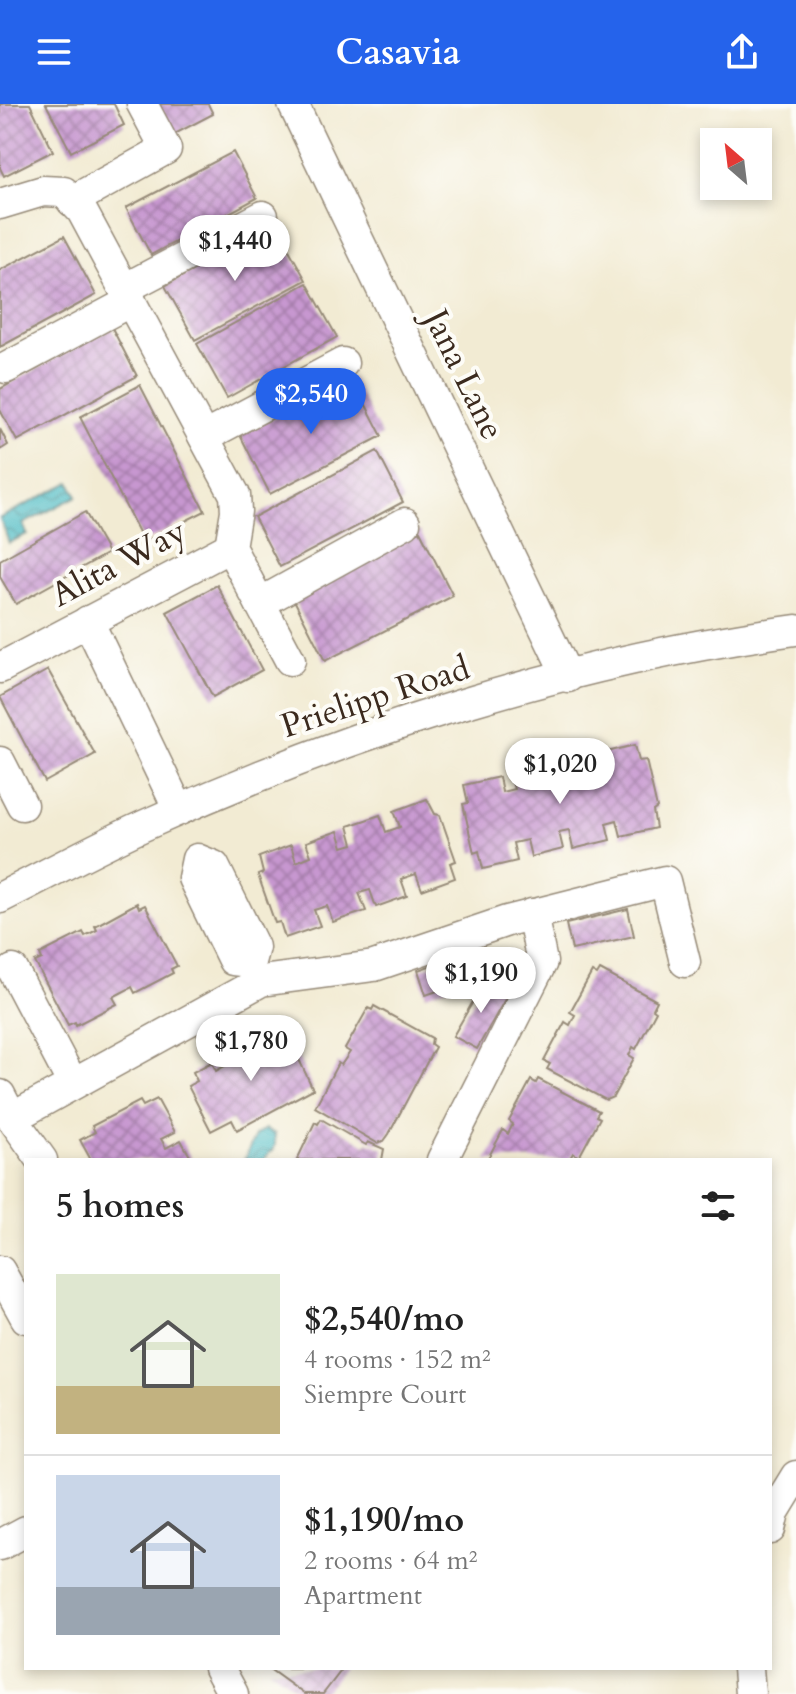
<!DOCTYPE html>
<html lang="en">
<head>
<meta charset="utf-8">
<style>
  body { margin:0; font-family:Cardo,serif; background:#f6f6f6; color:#222; height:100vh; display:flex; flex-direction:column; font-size:30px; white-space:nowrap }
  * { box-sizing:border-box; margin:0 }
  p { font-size:26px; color:#767676 }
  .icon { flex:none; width:44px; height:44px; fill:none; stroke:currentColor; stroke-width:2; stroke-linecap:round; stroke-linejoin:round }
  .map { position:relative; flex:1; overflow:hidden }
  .details { position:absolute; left:24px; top:1054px; width:748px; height:512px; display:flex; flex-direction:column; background:#fff; border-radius:0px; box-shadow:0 4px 12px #0003 }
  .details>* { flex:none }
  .needle { width:52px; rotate:332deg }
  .controls { position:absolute; left:700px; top:24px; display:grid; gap:16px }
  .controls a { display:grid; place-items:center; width:72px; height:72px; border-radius:0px; background:#fff; box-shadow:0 4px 12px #0003; font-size:40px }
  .price { position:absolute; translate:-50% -68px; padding:0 18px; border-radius:28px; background:#fff; color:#222; font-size:26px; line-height:52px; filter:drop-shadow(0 2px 4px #0008) }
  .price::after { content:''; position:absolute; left:50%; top:48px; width:24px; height:18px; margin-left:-12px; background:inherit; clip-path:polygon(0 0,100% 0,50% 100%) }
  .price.active { background:#2563eb; color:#fff }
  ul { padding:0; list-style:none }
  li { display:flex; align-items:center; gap:24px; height:200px; padding:0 32px }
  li+li { border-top:2px solid #e0e0e0 }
  li span { display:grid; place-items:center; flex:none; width:224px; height:160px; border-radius:0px; color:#555 }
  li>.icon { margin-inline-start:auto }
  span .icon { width:96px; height:96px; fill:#fffc; stroke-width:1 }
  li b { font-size:34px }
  h2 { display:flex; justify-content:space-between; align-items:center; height:96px; padding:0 32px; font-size:34px }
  header { display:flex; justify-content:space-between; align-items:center; height:104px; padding:0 32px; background:#2563eb; color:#fff; font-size:36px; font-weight:800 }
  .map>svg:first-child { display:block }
  .water { fill:url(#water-waves); stroke:#447372; stroke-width:2 }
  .building { fill:url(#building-cross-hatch) }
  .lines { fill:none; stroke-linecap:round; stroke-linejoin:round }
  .minor-casing { stroke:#968a78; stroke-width:33 }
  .minor { stroke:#fff; stroke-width:30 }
  .labels { text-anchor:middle; stroke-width:8; stroke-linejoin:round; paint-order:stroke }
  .street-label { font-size:34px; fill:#3b2a1e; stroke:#fdfcf7 }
</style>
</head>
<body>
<header><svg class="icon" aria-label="menu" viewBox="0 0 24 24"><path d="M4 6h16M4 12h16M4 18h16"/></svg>Casavia<svg class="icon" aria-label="share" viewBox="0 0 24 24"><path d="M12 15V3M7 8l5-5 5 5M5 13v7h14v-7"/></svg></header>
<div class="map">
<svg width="796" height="1590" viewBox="0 0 796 1590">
  <defs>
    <pattern id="water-waves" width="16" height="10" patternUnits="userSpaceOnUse" patternTransform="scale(2)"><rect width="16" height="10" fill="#4ebcc5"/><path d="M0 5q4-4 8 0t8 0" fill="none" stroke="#42999f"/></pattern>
    <pattern id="building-cross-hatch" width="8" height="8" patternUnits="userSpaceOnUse" patternTransform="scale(2)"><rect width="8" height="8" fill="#c797d0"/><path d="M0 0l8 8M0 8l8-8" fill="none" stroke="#a37ba8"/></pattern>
  </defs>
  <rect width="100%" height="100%" fill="#fdfcf7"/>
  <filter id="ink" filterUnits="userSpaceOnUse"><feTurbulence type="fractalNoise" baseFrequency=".0125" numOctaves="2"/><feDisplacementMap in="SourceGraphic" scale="16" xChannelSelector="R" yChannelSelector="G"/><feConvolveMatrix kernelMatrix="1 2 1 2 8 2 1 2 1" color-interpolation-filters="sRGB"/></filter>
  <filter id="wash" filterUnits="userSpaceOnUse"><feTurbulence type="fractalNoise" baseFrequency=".006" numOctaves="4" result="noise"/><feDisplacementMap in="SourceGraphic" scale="32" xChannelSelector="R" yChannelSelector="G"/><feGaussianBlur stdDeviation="1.8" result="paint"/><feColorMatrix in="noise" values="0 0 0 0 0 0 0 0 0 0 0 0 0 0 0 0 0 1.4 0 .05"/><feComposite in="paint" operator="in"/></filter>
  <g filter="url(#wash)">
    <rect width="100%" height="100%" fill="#f2ebd3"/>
    <g class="water">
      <path d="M70,378L77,392L23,420L27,430L9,439L0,414Z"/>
      <path d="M265,1025L275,1030V1042L264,1056H244L255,1032Z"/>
    </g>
    <g id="blocks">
      <g class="building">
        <path d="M0,0H30L53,47L4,72L0,64Z"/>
        <path d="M46,0H114L124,21L71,48Z"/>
        <path d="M154,0H208L213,10L171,32Z"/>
        <path d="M233,48L257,94L151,151L126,104Z"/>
        <path d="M275,121L306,176L195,236L165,182Z"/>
        <path d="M64,132L96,191L0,243V166Z"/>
        <path d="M307,179L337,233L227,294L197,240Z"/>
        <path d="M112,224L137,272L17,337L0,306V285Z"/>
        <path d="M352,274L382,332L270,390L240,331Z"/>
        <path d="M140,281L205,407L144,438L80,313Z"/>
        <path d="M0,325L8,341L0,346Z"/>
        <path d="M377,347L403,398L280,463L254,413Z"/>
        <path d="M85,408L108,449L16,500L0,473V456Z"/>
        <path d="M420,427L453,492L325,557L292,492Z"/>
        <path d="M217,481L262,566L213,593L167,508Z"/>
        <path d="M48,566L95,650L45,678L0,593Z"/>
        <path d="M635,641L639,657L646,656L657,704L653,707L656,724L621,732L617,716L606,719L610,736L573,745L569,726L559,728L563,745L531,753L527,736L513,739L517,757L483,765L479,747L474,749L463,700L468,699L464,681L499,673L502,688L514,685L510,669L545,661L549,679L557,676L554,659L590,651L594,667L606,664L603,649Z"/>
        <path d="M427,695L435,710L440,711L456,757L450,759L455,774L422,786L416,770L401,775L407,792L376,803L370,786L359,789L366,807L333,818L327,802L314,806L320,822L285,834L280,818L275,819L258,771L263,769L259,753L291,741L296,758L311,752L306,738L338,727L343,743L353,740L348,722L380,711L386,728L400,723L394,707Z"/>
        <path d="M137,799L139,804L145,801L177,862L171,865L173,869L135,889L132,883L113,893L117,900L76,921L75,918L68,921L35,858L42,855L40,850L83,828L85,832L97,826L95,822Z"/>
        <path d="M628,805L634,832L572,846L566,820Z"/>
        <path d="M466,849L475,874L426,891L418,866Z"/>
        <path d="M600,866L657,897L653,905L656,907L636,945L633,943L629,951L634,954L613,993L606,996L547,965L550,960L544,957L565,918L570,921L575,911L570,908L592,868L597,871Z"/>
        <path d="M485,877L508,890L477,945L453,932Z"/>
        <path d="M374,902L432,934L431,940L435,943L389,1030L384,1037L377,1039L315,1003L338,959L341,961L350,948L345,945L368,904L372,906Z"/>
        <path d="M286,928L313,985L237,1026L232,1016L211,1027L188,982L197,977L193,968L212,958L216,967L245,950L241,943L265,929L270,937Z"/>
        <path d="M538,975L599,1007L596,1012L600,1014L579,1053L573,1049L569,1056H487L503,1026L508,1030L513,1020L509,1017L531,976L536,979Z"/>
        <path d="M157,995L175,1028L161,1035L166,1044L181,1036L192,1056H91L80,1036L95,1028L92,1022L140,997L143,1002Z"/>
        <path d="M321,1015L366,1041L368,1038L384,1045L382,1056H297L315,1018L318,1020Z"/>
        <path d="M268,1564H343L323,1590H304Z"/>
      </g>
    </g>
  </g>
  <g filter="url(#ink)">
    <use href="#blocks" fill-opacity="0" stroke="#968a78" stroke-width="2"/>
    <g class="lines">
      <g class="minor-casing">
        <g id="minor">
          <path d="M293,0L568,573"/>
          <path d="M72,97L166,45L142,0"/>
          <path d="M0,100L43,87L64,88L82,107L235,391L236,407L230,443"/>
          <path d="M124,185L263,112"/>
          <path d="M6,264L131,197"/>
          <path d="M204,333L343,259"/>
          <path d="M230,443L290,556"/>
          <path d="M260,499L405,419"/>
          <path d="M88,517L179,706"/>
          <path d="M0,564L230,443"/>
          <path d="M0,658L22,701"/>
          <path d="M197,755L214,762L254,843L250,858L233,856L193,774Z"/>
          <path d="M0,794C50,769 100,741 152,718C354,626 575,556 796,526"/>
          <path d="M13,866L73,980"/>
          <path d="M0,991L12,1014L261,877L374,862L507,817L665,777L685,858"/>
          <path d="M12,1014L42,1056"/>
          <path d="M442,1056L542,858L532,810"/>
          <path d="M0,1167L26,1214"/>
          <path d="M770,1425L774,1408L796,1372"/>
          <path d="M0,1441L26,1427"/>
          <path d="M219,1564L233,1590"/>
          <path d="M748,1564L750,1590"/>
        </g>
      </g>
      <use href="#minor" class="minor"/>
    </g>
  </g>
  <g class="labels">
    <g class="street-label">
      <text transform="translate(465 270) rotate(64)" y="12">Jana Lane</text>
      <text transform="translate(118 458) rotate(-28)" y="12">Alita Way</text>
      <text transform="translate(375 592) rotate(-18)" y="12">Prielipp Road</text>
    </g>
  </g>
</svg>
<div class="controls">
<a><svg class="needle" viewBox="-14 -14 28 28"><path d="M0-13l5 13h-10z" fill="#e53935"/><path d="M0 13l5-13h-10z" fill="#767676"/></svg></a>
</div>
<b class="price" style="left:235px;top:179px">$1,440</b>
<b class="price active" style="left:311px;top:332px">$2,540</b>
<b class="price" style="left:560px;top:702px">$1,020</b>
<b class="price" style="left:481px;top:911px">$1,190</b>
<b class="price" style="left:251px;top:979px">$1,780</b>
<section class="details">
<h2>5 homes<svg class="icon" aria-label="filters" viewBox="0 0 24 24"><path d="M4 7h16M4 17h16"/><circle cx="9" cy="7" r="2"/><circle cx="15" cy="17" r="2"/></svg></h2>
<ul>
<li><span style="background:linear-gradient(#dfe7d0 70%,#c2b280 0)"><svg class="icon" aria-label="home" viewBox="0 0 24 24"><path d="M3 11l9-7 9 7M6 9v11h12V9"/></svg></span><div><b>$2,540/mo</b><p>4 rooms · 152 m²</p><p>Siempre Court</p></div></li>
<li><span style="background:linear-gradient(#c9d6e8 70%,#9aa5b1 0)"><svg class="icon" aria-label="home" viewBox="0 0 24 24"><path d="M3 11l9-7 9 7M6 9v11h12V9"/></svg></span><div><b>$1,190/mo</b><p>2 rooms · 64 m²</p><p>Apartment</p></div></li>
</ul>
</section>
</div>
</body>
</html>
